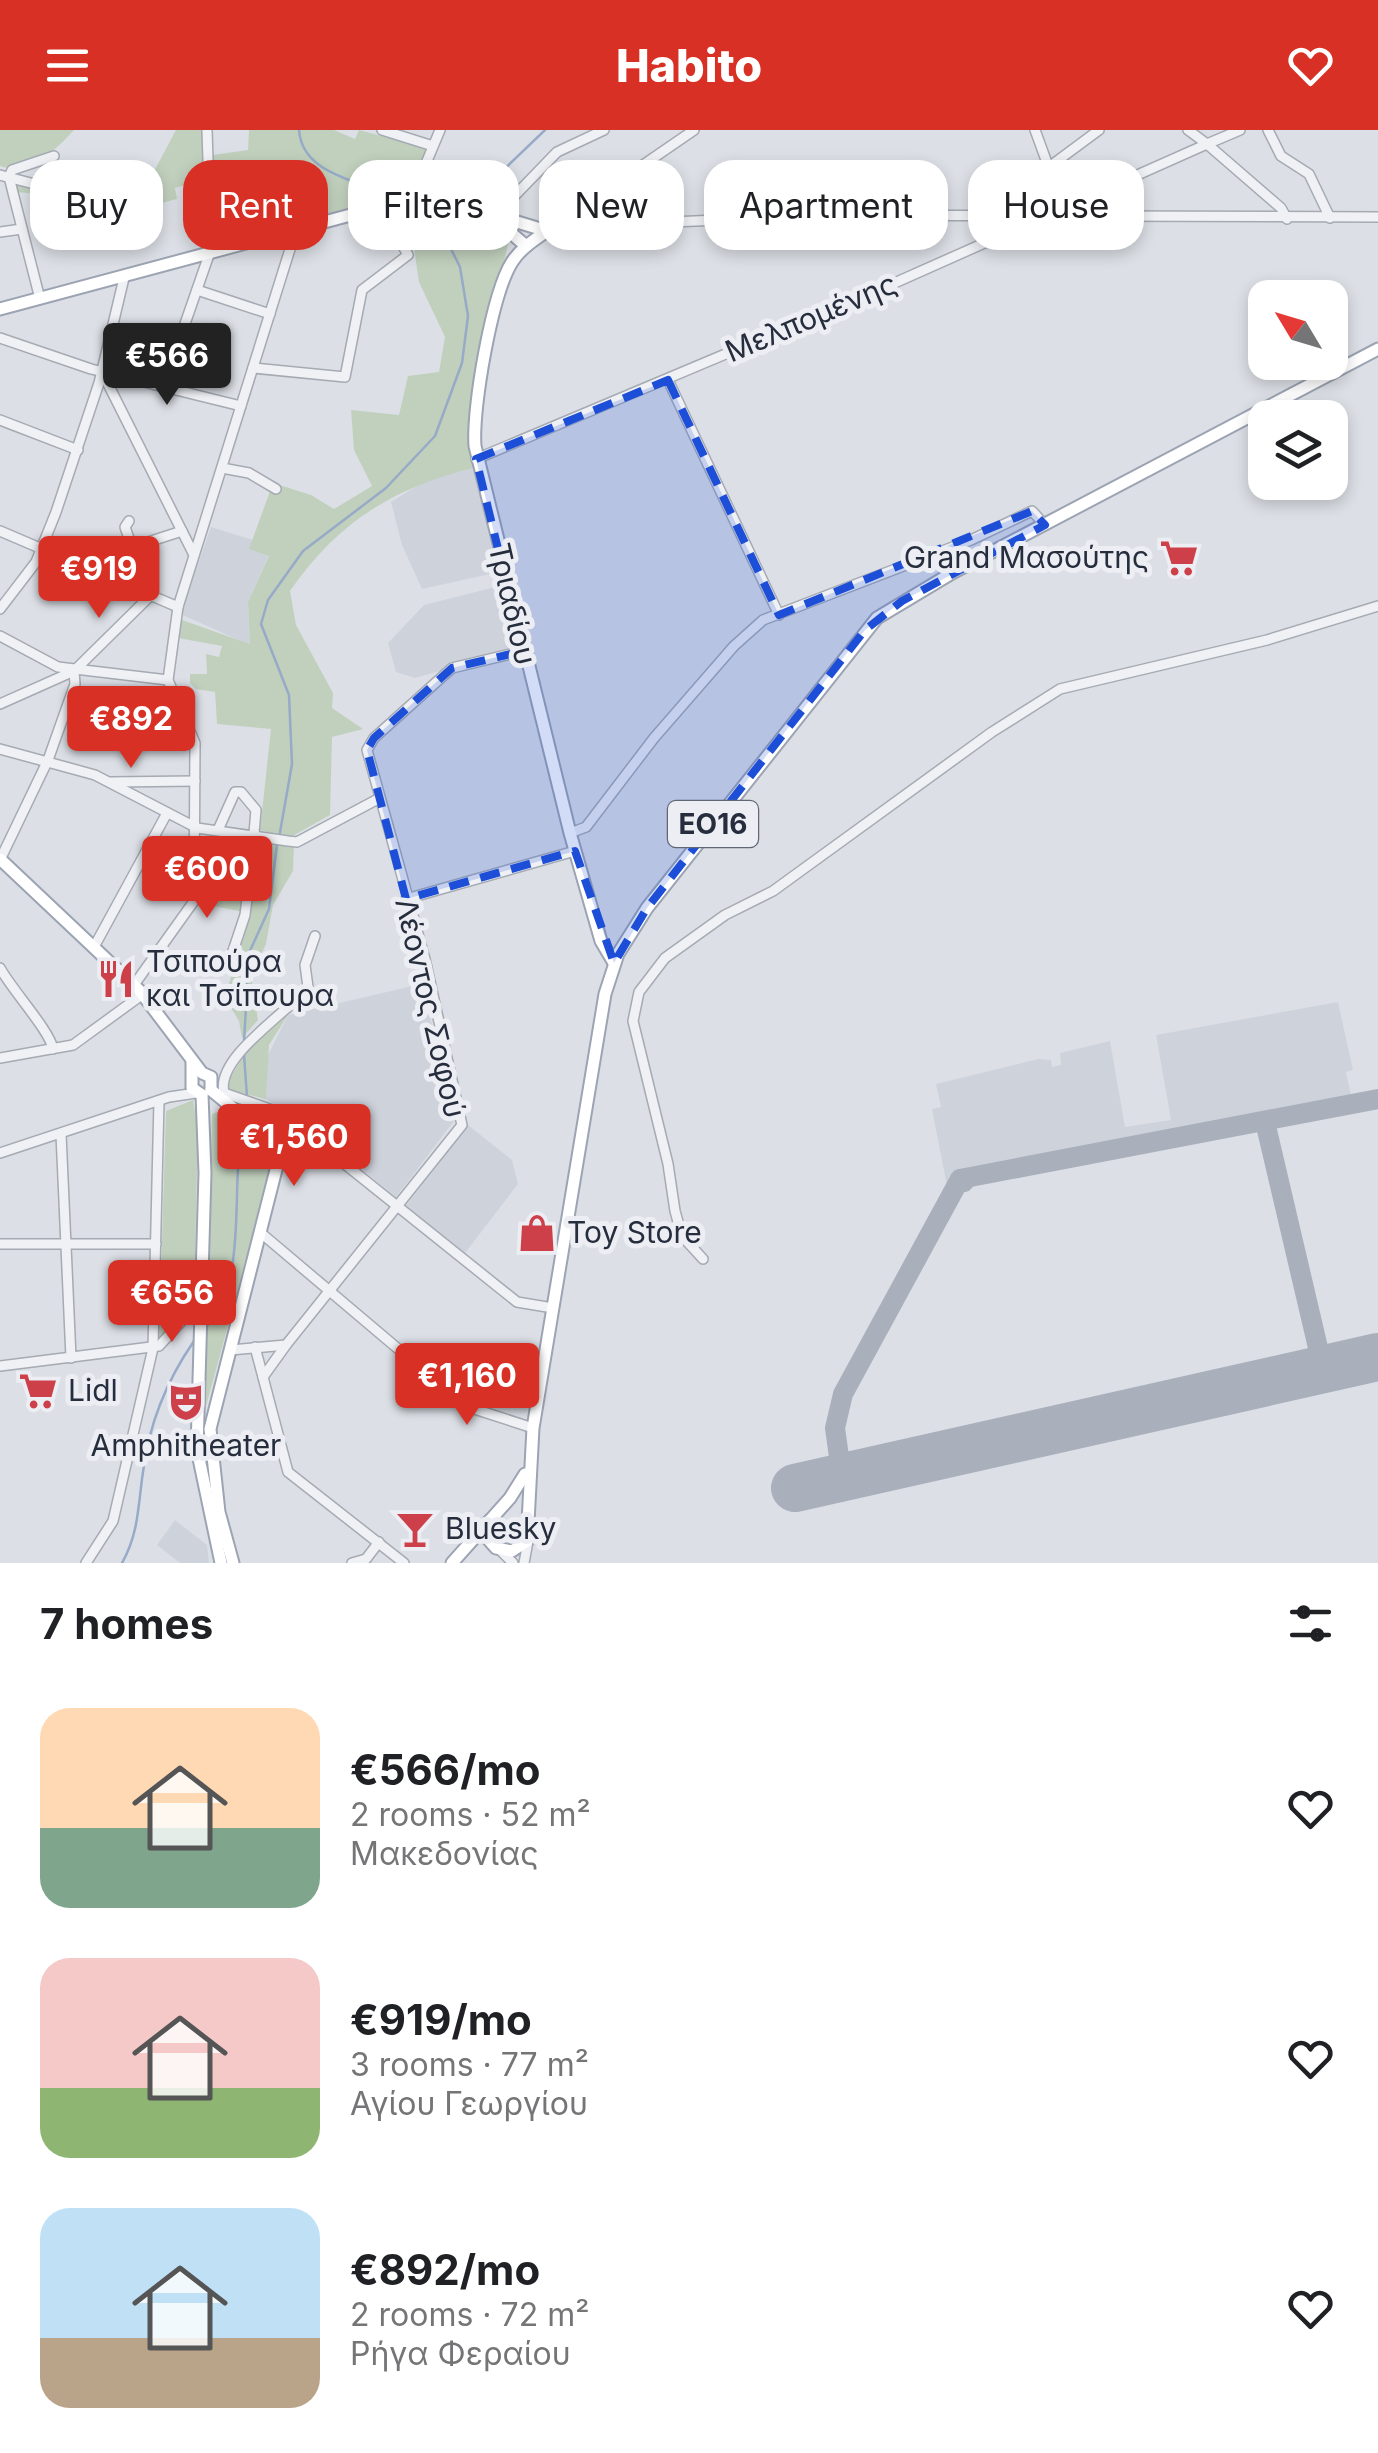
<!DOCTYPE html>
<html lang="en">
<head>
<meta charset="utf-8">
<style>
  body { margin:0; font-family:Inter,sans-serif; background:#f6f6f6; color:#202124; height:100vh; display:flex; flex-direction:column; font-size:38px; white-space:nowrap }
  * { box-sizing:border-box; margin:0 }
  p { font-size:32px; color:#757577 }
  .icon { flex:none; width:55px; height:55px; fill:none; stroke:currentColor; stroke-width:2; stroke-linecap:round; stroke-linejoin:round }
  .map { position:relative; height:1433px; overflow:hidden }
  .sheet { display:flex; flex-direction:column; background:#fff; flex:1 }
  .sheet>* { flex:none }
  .banner { position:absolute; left:30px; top:30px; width:1320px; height:90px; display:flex; gap:20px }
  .needle { width:65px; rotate:308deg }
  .buttons { position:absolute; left:1248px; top:150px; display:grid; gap:20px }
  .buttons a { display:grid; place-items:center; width:100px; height:100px; border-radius:20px; background:#fff; box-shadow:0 5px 15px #0003; font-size:50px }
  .price { position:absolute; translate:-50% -85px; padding:0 22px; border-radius:10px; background:#d93025; color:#fff; font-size:32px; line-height:65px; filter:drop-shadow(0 2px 5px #0008) }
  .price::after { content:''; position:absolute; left:50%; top:60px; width:30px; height:22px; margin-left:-15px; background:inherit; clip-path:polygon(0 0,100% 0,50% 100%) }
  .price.active { background:#222; color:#fff }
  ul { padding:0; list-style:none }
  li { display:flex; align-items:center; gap:30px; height:250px; padding:0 40px }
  li span { display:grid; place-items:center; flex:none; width:280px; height:200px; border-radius:30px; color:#555 }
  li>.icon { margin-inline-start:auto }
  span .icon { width:120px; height:120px; fill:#fffc; stroke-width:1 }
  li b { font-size:42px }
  h2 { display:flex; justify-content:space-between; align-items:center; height:120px; padding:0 40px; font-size:42px }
  .tag { padding:0 35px; border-radius:30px; background:#fff; box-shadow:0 5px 15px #0003; font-size:35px; line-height:90px }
  .tag.active { background:#d93025; color:#fff }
  header { display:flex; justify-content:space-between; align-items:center; height:130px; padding:0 40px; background:#d93025; color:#fff; font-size:45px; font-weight:800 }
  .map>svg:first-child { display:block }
  .built { fill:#ced2db }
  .green { fill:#c1d0bd }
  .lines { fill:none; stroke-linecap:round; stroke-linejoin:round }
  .stream { stroke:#97aac7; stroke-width:2.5 }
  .taxiway { stroke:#a9afbb; stroke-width:20 }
  .runway { stroke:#a9afbb; stroke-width:48 }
  .minor-casing { stroke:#a5aab3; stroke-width:12 }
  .major-casing { stroke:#9ca3b2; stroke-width:15 }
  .minor { stroke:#eff1f5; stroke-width:9 }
  .major { stroke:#fff; stroke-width:11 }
  .marked { fill:#1d4ed8; fill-opacity:0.2; stroke:#1d4ed8; stroke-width:8; stroke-dasharray:20 12; stroke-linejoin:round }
  .labels { text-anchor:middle; stroke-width:10; stroke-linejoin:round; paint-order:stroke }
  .shield { fill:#eceef4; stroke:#616774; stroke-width:2.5 }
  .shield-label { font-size:28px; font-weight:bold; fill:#262d3d }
  .street-label { font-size:30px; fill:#262d3d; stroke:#eceef4 }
  .poi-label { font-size:30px; fill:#262d3d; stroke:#eceef4; text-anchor:start }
</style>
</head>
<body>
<header><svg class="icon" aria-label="menu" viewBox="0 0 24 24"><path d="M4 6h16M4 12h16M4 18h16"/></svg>Habito<svg class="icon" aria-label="heart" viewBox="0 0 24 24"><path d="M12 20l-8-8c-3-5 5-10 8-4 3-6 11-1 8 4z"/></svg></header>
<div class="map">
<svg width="1378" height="1433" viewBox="0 0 1378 1433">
  <rect width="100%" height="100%" fill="#dce0e6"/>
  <g class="built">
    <path d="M473,338L499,442L422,459L402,415L391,372L428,349Z"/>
    <path d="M211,397L253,410L250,419L269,425L248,472L250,515L180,484Z"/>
    <path d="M503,455L518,519L415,548L396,542L388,513L424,475Z"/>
    <path d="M421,854L457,987L396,1067L300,988L266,969L267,927L288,885Z"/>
    <path d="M1338,872L1353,940L1346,942L1354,979L947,1056L932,979L941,977L936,954L1038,929L1051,930L1052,937L1061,935L1060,923L1110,911L1125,997L1171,990L1156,905Z"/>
    <path d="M468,995L512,1030L518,1054L465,1123L404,1078Z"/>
    <path d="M175,1390L207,1415L209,1433H180L157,1415Z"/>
  </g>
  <g class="green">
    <path d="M0,0H74C57,19 28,46 0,36Z"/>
    <path d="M176,0H203L206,49L175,58L177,69L154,75L159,94L99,106L97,97L87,91L50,101L39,64L16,62L14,50L79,73L108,70L119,58L150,49Z"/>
    <path d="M249,0H334L355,9L359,0L427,18L410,57L420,82L359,76L288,95L277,49L216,54L213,25L248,20Z"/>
    <path d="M479,91L493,93L509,110L469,283L473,338C393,358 338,392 290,461L296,495L333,563L332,578L363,599L332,607L330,685L289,708L260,700L271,599L217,594L215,562L196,559L190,553V544H207L206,524L219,527L222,516L178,508L182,490L250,514L248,472L269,426L249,419L273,353L311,365L334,379L372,356L354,320L351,280L399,285L408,246L439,242L445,207L419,152L414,118L406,113L394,92L426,95Z"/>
    <path d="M259,707L294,714L293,741L273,775L266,814L251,846L258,890L242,908L239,891L225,868L249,783L204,774L202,757L253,759Z"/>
    <path d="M288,885L269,915L266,969L229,960L227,953L246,921Z"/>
    <path d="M193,970L198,999L194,1170L159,1209L166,981Z"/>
    <path d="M222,980L269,1016L273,1031L205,1280L212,984Z"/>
  </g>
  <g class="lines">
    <g class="stream">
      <path d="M299,0C302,43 354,49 387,65"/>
      <path d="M454,69L493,50L545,0"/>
      <path d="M279,708L292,634L289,565L261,494L268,470L303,421L386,358L435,306L462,233L468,186L460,137L444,105"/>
      <path d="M244,912L249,823L269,779L277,715"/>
      <path d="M244,925L247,967"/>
      <path d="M206,1197C251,1144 228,1058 244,994"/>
      <path d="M122,1433C139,1403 138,1375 143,1342C149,1294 167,1250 194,1211"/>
    </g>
    <g class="taxiway">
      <path d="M1266,996L1323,1239"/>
      <path d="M960,1049L1378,969"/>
      <path d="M842,1348L835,1298L843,1264L960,1049L964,1052"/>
    </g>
    <path class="runway" d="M795,1358L1378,1227"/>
    <g class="minor-casing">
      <g id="minor">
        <path d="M382,0L433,16"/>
        <path d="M1035,0L1050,41L1052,83"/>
        <path d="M1188,0L1207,14L1240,0"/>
        <path d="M1268,0L1281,26L1309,44L1330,88"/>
        <path d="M1049,37L1099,0"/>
        <path d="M0,45L73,64"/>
        <path d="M9,47L40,169"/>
        <path d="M9,47L12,40L54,26"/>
        <path d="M496,85L557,22L604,0"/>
        <path d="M433,89L414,62L440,0"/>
        <path d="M547,101L615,103L671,92L839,85L1378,87"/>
        <path d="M547,101L694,0"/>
        <path d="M0,102L22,99"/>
        <path d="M197,160L270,184"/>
        <path d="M0,208L91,239L241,276"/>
        <path d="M253,238L345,247L362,160L408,125L385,84"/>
        <path d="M102,242L194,425"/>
        <path d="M668,250L779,485"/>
        <path d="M163,257L211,119L207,0"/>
        <path d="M0,290L78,320"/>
        <path d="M476,329L899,151L1207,14L1281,78L1287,89"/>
        <path d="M222,338L249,343L276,359"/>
        <path d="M129,391L125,397L133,420"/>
        <path d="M0,401L178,477"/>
        <path d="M86,437L108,425L182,401"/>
        <path d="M0,479L36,432L56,382L99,253L124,148"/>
        <path d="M0,506L58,537L168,550"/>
        <path d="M0,574L74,541L148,468"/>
        <path d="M0,619L95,645L197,698L288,711L297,712L378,669"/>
        <path d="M111,652L195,651"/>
        <path d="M218,700L235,662H241L256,680L254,703"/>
        <path d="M570,703L586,697L654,608L734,516L763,490L971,410L1032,381L1045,395"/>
        <path d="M0,730L48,630L75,554L74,541"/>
        <path d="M406,769L575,721"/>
        <path d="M315,806L305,835L308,857C288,883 215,927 224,963L281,983L517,1172L553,1178"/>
        <path d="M94,817L167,683"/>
        <path d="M229,833L245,785L255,704"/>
        <path d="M0,838C12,860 50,901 53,919"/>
        <path d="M134,855L194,771L195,613L168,550L178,477L296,100"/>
        <path d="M0,928L73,915L143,864"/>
        <path d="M61,1004L71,1228"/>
        <path d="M276,1014L294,994"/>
        <path d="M0,1023L169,967L196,963"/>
        <path d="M261,1103L416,1234L422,1250L465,1276L533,1298"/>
        <path d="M0,1114H156"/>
        <path d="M703,1129L682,1106L675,1081L668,1034L633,891L639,862L665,828L725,785L773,761L992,602L1060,559L1267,510L1378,476"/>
        <path d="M255,1217L288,1342L404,1433"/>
        <path d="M230,1220L286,1215L462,995L425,829L367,620L374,608L452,538L523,521"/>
        <path d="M0,1236L159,1216L190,1182L202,1176"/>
        <path d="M263,1247L286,1215"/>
        <path d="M500,1420L513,1433"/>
        <path d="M86,1433L113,1391L153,1218L159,971"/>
        <path d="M352,1433L366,1429L379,1412"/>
        <path d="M524,1433L529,1406"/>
      </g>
    </g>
    <g class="major-casing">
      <g id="major">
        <path d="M496,90L526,116"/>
        <path d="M547,101C534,110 520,119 512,132C492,164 472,278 475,316L570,703L601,811L614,833"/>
        <path d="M0,179L358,83L433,89L491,84L547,101"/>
        <path d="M0,729L140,861L202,943L211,947V960"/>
        <path d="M192,931V958L202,965"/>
        <path d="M211,960L275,1013L280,1024L210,1299L219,1382L233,1433"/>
        <path d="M202,965L205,1043L197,1319L221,1433"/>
        <path d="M489,1391L488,1409L496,1418L512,1421L527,1411L533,1298L605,864L618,824L647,778L877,488L952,443L1378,219"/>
        <path d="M452,1433L510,1368L525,1344"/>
      </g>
    </g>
    <use href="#minor" class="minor"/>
    <use href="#major" class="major"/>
  </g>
  <path class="marked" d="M668,250L779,485L1032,381L1045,395L902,471L865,500L647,778L614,833L575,721L406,769L367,620L374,608L452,538L523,521L476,329Z"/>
  <defs>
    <g id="supermarket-bare" transform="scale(3)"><path d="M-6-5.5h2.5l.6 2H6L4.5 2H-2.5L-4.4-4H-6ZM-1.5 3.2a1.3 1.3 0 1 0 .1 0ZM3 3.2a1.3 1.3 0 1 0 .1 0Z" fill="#cd404a" stroke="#eceef4" stroke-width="2.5" paint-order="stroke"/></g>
    <g id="restaurant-bare" transform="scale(3)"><path d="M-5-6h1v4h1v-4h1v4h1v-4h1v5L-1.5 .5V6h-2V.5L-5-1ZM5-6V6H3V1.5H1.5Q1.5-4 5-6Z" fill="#cd404a" stroke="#eceef4" stroke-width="2.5" paint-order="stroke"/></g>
    <g id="shop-bare" transform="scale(3)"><path d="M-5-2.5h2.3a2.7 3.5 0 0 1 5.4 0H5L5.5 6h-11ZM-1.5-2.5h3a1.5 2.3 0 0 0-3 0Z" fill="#cd404a" stroke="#eceef4" stroke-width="2.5" paint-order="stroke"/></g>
    <g id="theatre-bare" transform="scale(3)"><path d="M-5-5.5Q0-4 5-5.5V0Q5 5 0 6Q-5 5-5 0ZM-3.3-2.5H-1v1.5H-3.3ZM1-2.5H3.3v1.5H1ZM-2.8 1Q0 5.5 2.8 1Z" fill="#cd404a" stroke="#eceef4" stroke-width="2.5" paint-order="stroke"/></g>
    <g id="bar-bare" transform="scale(3)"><path d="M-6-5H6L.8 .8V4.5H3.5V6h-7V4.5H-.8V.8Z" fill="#cd404a" stroke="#eceef4" stroke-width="2.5" paint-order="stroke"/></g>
  </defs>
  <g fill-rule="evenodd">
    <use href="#supermarket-bare" x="1179" y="428"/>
    <use href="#restaurant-bare" x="116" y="849"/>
    <use href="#shop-bare" x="537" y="1103"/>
    <use href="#supermarket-bare" x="38" y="1261"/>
    <use href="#theatre-bare" x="186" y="1272"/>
    <use href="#bar-bare" x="415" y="1399"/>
  </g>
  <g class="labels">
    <rect class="shield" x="668" y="671" width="90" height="46" rx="8"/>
    <g class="shield-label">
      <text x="713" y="704">ΕΟ16</text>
    </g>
    <g class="street-label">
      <text transform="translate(811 188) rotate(-23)" y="10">Μελπομένης</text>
      <text transform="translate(512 474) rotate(77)" y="10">Τριαδίου</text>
      <text transform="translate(430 878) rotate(77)" y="10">Λέοντος Σοφού</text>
    </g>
    <g class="poi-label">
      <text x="1149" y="438" text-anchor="end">Grand Μασούτης</text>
      <text x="146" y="842">Τσιπούρα<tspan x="146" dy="34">και Τσίπουρα</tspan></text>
      <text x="567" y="1113">Toy Store</text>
      <text x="68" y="1271">Lidl</text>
      <text x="186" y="1326" text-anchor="middle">Amphitheater</text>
      <text x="445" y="1409">Bluesky</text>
    </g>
  </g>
</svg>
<div class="buttons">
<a><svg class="needle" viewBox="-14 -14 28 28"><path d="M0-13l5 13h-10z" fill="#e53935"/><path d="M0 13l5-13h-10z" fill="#757577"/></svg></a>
<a><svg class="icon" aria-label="layers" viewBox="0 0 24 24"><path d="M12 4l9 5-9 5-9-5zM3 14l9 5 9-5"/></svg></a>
</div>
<b class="price active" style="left:167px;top:278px">€566</b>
<b class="price" style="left:99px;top:491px">€919</b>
<b class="price" style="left:131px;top:641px">€892</b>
<b class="price" style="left:207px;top:791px">€600</b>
<b class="price" style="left:294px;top:1059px">€1,560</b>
<b class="price" style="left:172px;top:1215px">€656</b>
<b class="price" style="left:467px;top:1298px">€1,160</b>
<div class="banner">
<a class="tag">Buy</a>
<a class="tag active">Rent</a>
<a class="tag">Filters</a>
<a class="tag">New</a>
<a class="tag">Apartment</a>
<a class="tag">House</a>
</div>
</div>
<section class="sheet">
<h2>7 homes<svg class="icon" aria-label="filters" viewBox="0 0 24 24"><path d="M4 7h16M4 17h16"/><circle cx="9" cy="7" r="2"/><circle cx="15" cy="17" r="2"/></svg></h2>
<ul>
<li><span style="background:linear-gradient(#ffd9b3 60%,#7fa58c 0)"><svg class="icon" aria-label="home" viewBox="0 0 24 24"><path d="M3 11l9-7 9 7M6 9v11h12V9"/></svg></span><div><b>€566/mo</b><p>2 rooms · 52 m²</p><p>Μακεδονίας</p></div><svg class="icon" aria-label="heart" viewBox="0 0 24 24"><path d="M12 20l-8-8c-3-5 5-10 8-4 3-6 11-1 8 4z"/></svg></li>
<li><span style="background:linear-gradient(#f6c9c9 65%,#8fb573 0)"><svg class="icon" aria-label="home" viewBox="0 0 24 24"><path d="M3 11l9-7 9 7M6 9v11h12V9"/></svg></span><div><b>€919/mo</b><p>3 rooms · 77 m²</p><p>Αγίου Γεωργίου</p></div><svg class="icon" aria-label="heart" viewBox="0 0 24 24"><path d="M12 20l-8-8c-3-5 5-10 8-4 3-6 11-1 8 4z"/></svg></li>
<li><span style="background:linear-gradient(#bfe0f5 65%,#b9a48a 0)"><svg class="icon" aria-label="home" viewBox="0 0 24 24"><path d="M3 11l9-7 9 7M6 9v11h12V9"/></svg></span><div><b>€892/mo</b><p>2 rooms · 72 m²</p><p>Ρήγα Φεραίου</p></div><svg class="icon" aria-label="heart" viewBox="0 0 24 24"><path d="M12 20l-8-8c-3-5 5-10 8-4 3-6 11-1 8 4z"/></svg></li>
</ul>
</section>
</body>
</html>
